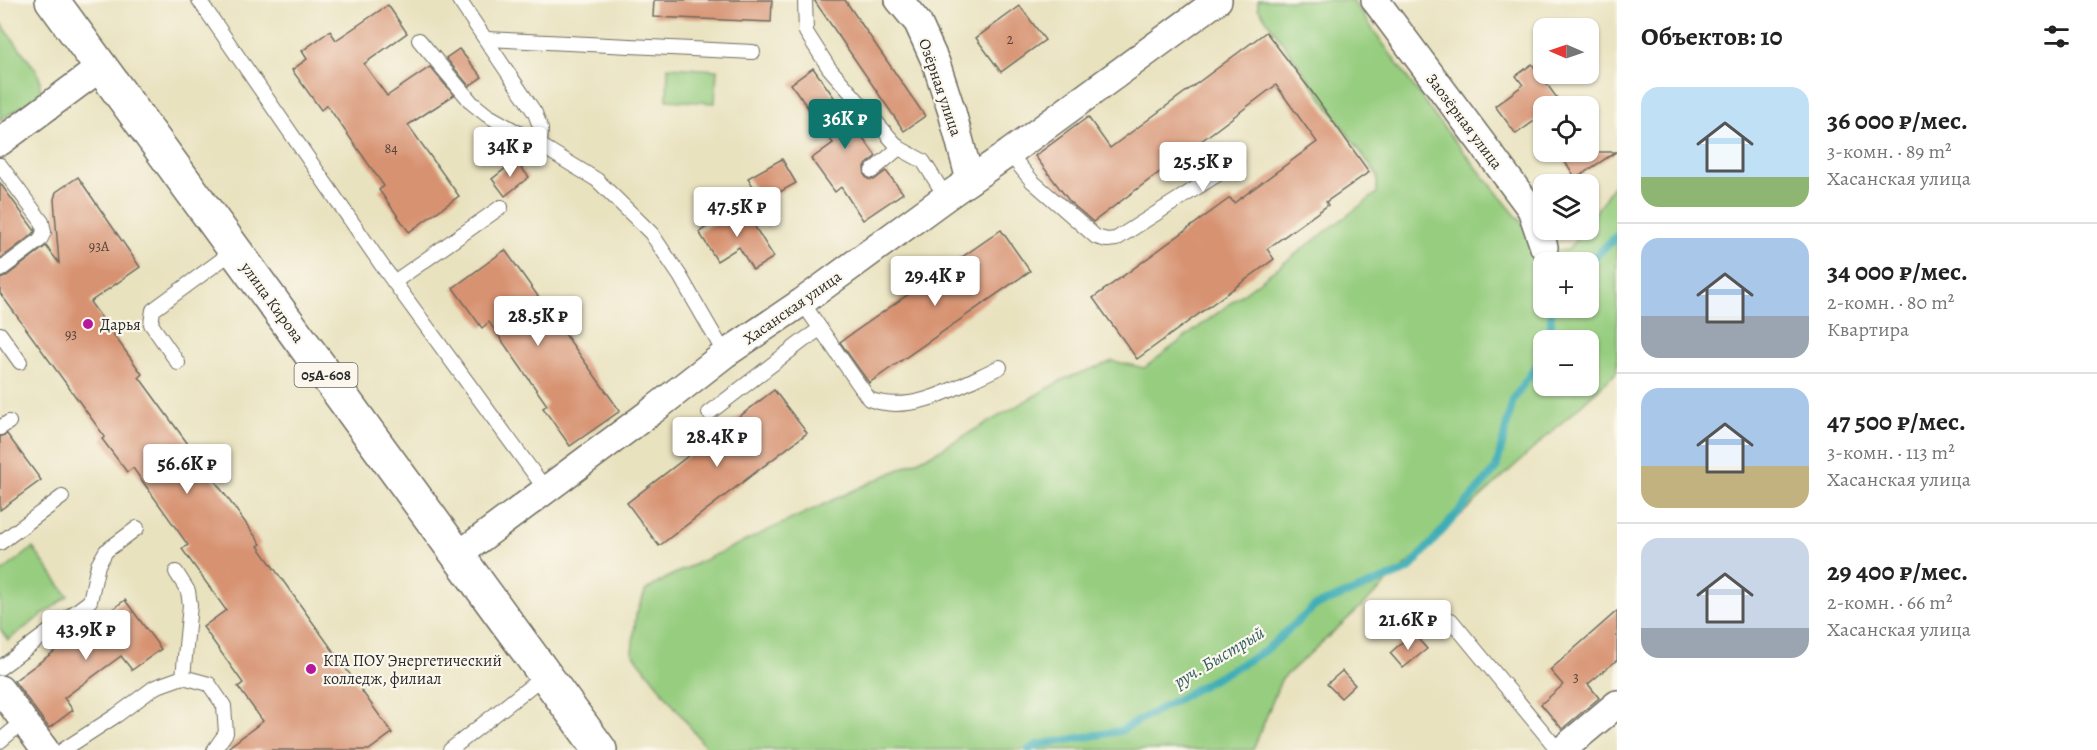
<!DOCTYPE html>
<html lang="ru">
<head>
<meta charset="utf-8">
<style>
  body { margin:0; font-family:Alegreya,serif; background:#f2f2f2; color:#222; height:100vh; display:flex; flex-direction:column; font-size:22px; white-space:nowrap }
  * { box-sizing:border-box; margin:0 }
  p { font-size:20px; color:#767676 }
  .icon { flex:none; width:33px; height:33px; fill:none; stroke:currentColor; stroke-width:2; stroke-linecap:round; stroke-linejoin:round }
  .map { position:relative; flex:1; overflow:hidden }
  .details { display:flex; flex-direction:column; background:#fff; width:480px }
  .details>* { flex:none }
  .needle { width:39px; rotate:272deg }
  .fabs { position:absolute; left:1533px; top:18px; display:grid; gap:12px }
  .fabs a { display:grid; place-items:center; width:66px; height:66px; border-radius:12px; background:#fff; box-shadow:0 2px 4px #0004; font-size:30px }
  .price { position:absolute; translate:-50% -51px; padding:0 14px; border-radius:6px; background:#fff; color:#222; font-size:20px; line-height:39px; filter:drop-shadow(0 2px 3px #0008) }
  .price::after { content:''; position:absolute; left:50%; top:36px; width:18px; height:14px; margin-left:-9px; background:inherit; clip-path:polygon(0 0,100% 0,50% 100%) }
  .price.selected { background:#0f766e; color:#fff }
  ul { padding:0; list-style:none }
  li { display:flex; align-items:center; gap:18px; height:150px; padding:0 24px }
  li+li { border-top:2px solid #e0e0e0 }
  li span { display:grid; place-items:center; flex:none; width:168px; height:120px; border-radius:18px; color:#555 }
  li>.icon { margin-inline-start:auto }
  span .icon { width:72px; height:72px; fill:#fffc; stroke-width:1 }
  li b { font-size:26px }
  h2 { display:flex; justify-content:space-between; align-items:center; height:72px; padding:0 24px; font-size:26px }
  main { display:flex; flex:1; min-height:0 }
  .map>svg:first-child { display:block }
  .green { fill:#96cd7f; stroke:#607c55; stroke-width:1.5; fill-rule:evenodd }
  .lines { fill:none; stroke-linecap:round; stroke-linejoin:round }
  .stream { stroke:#3cadb6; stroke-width:8 }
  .building { fill:#d79271 }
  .lane-casing { stroke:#6e6b5f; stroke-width:16 }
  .street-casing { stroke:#6e6b5f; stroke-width:30 }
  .primary-casing { stroke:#6e6b5f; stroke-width:36 }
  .lane { stroke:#fff; stroke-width:14 }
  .street { stroke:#fff; stroke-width:27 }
  .primary { stroke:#fff; stroke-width:33 }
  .poi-dot { fill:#b5179e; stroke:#fbf7ec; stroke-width:2 }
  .labels { text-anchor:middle; stroke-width:4.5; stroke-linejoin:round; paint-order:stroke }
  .number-label { font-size:14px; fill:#56453c }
  .shield { fill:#fbf7ec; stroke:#696865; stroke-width:1.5 }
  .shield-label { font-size:15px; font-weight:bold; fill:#2b2b2b }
  .street-label { font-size:16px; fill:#2b2b2b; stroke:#fbf7ec }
  .poi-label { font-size:16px; fill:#2b2b2b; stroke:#fbf7ec; text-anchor:start }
  .water-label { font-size:18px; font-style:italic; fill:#325f63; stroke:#fbf7ec }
</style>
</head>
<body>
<main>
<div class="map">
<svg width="1617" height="750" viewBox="0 0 1617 750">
  <rect width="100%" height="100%" fill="#fbf7ec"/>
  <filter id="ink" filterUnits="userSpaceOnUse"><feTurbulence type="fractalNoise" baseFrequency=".0167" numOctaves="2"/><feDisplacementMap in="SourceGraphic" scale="12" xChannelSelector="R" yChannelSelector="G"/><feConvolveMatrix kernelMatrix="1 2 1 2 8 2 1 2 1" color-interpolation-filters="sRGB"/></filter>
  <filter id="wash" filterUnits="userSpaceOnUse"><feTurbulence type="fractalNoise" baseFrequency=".008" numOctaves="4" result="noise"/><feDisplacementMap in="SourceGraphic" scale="24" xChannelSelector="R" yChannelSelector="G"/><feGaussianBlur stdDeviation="1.35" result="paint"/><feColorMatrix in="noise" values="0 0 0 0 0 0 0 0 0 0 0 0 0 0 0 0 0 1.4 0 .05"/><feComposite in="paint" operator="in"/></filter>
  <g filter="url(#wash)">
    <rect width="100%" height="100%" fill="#e9e2bf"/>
    <g class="green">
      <path d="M1258,0H1352L1436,118L1544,250H1568L1583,230H1588L1589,222L1617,180V372L1281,680L1253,750H708L632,652L636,615L646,590L672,575L934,453L1064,379L1113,361L1144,368L1377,193V175L1258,8ZM1544,262H1588V308H1544ZM1544,340H1588V386H1544Z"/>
      <path d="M0,22L36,70L40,79V95L0,120Z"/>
      <path d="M668,67L717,70L715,103L667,100Z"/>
      <path d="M33,548L68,596L8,640L0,629V573Z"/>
    </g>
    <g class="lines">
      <g class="stream">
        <path d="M1588,263L1617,236"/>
        <path d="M1551,308V340"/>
        <path d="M1029,750L1037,745L1120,731L1265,651L1315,606L1408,570L1496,469L1513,400L1544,354"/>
      </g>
    </g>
    <g id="blocks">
      <g class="building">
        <path d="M654,0H772L771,22L653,17Z"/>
        <path d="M814,0H845L925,116L904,131Z"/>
        <path d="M388,5L407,33L364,64L387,96L430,67L454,95L408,125L459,196L409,232L379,190L384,186L327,105L321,110L292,70L307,59L302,51L330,31L336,40Z"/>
        <path d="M1020,6L1045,40L1001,72L976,38Z"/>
        <path d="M1266,32L1312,92L1369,172L1326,202L1328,205L1267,249L1274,259L1137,359L1093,298L1230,198L1234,203L1317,142L1276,85L1093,222L1070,202L1035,156L1088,117L1110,148Z"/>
        <path d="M459,49L482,77L469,86L446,58Z"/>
        <path d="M1532,64L1560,102L1554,106H1544V114L1516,134L1495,106L1523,85L1516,76Z"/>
        <path d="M813,68L876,156L864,167L865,176L868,179L874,180L886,171L903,193L863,220L841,187L835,192L811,159L833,143L791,84Z"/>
        <path d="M1558,152H1616L1576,178Z"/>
        <path d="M782,159L796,183L762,202L748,178Z"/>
        <path d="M515,161L529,177L505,196L492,179Z"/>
        <path d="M78,177L140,267L90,302L142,374L139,377L261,544L258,546L392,733L369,750H225L263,721L238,687L243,683L203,627L226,610L182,549L188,545L133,468L127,472L102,439L105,437L0,293V279L5,277L46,246L59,263L54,199L56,192Z"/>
        <path d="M0,183L35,231L33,234L0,259Z"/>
        <path d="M741,205L774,257L753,270L739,247L717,261L699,232Z"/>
        <path d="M1001,230L1030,271L869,383L840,342Z"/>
        <path d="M505,250L620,411L570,446L543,408L547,405L489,322L482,328L453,288Z"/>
        <path d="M774,390L807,433L659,546L627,503Z"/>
        <path d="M7,434L41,480L0,510V437Z"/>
        <path d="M125,600L161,649L132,670L121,656L64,698L73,710L49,728L14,681Z"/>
        <path d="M1617,611V660L1588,684L1599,698L1562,729L1541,704L1563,685L1550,670Z"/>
        <path d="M1413,633L1427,649L1403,668L1390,653Z"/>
        <path d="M1342,671L1355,685L1341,698L1327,684Z"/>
      </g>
    </g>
  </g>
  <g filter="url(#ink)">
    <use href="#blocks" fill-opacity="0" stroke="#6e6b5f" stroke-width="1.5"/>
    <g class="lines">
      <g class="lane-casing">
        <g id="lane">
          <path d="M199,0L383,267L546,490"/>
          <path d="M459,0L535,113L541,129L540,145L597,180L651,233L680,276L725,354"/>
          <path d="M805,0L806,32L829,68L899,148L923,161L946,197"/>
          <path d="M487,39L753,52"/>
          <path d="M419,40L472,103L487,115L540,145"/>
          <path d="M1009,153L1032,181L1096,237L1107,240L1116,239L1237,162"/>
          <path d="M0,165L42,222L44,232L40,240L0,270"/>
          <path d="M872,171L899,148"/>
          <path d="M394,282L501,207"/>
          <path d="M802,302L869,399C913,416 960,385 1000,367"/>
          <path d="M0,334L20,362"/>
          <path d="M178,363L151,324L153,310L235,250"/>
          <path d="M709,413L804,340L820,329"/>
          <path d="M0,428L9,422"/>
          <path d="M0,543L62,497"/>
          <path d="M176,572L188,591L190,605L183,677"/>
          <path d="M1451,620L1558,750"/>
          <path d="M0,668L90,601L98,565L106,551L137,528"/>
          <path d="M0,741L24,721"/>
          <path d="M63,750L117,715L155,687L183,677L209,684L224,706L226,733L214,750"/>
          <path d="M450,750L545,675"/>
        </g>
      </g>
      <g class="street-casing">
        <g id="street">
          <path d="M899,0L918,23L936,63L952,112L970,180"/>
          <path d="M1375,0L1531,209L1544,247"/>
          <path d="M0,142L101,67"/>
          <path d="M457,556L652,411L725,354L802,302L946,197L1009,153L1218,0"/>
          <path d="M0,689L45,750"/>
          <path d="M1562,750L1617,704"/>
        </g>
      </g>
      <g class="primary-casing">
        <path id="primary" d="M52,0L600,750"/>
      </g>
      <use href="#lane" class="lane"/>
      <use href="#street" class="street"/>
      <use href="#primary" class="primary"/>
    </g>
  </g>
  <g class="poi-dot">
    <circle cx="88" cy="324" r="6"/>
    <circle cx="311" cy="669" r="6"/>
  </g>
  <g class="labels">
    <g class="number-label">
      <text x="1010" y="44">2</text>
      <text x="391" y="153">84</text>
      <text x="99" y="251">93А</text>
      <text x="71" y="339">93</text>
      <text x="1576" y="682">3</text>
    </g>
    <rect class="shield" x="294.5" y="363" width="63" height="24" rx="4.5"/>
    <g class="shield-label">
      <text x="326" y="380">05А-608</text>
    </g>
    <g class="street-label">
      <text transform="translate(941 87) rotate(71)" y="6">Озёрная улица</text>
      <text transform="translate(1465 121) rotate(53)" y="6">Заозёрная улица</text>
      <text transform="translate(273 302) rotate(54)" y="6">улица Кирова</text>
      <text transform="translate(792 307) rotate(-35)" y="6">Хасанская улица</text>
    </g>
    <g class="poi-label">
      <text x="100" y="330">Дарья</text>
      <text x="323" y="666">КГА ПОУ Энергетический<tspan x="323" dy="18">колледж, филиал</tspan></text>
    </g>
    <g class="water-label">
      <text transform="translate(1219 657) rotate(-31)" y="6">руч. Быстрый</text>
    </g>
  </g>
</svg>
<div class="fabs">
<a><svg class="needle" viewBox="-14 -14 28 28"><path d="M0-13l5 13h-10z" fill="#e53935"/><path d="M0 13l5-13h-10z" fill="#767676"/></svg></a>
<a><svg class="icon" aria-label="locate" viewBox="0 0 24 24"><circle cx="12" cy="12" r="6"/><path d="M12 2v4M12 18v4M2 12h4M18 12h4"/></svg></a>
<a><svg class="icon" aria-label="layers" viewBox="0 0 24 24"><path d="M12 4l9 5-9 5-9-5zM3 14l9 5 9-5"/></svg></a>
<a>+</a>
<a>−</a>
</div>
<b class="price selected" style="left:845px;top:150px">36K ₽</b>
<b class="price" style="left:510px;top:178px">34K ₽</b>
<b class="price" style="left:1203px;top:193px">25.5K ₽</b>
<b class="price" style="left:737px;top:238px">47.5K ₽</b>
<b class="price" style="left:935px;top:307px">29.4K ₽</b>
<b class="price" style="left:538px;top:347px">28.5K ₽</b>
<b class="price" style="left:717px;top:468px">28.4K ₽</b>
<b class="price" style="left:187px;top:495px">56.6K ₽</b>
<b class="price" style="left:1408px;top:651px">21.6K ₽</b>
<b class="price" style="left:86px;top:661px">43.9K ₽</b>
</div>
<section class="details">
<h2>Объектов: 10<svg class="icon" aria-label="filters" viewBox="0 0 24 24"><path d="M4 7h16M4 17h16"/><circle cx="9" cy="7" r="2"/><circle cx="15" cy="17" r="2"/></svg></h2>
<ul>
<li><span style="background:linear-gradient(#bfe0f5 75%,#8fb573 0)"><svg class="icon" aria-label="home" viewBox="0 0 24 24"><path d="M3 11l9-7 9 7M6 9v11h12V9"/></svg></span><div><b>36 000 ₽/мес.</b><p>3-комн. · 89 m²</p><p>Хасанская улица</p></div></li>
<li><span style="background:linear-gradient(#a9c7e8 65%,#9aa5b1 0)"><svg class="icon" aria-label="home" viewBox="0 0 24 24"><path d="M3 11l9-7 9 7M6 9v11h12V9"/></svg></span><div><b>34 000 ₽/мес.</b><p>2-комн. · 80 m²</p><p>Квартира</p></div></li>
<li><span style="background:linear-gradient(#a9c7e8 65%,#c2b280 0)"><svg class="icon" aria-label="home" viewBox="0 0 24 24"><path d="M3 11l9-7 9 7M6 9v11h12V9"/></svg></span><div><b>47 500 ₽/мес.</b><p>3-комн. · 113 m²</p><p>Хасанская улица</p></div></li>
<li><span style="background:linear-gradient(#c9d6e8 75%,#9aa5b1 0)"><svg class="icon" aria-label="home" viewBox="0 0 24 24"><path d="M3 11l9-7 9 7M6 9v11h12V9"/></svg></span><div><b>29 400 ₽/мес.</b><p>2-комн. · 66 m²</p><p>Хасанская улица</p></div></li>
</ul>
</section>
</main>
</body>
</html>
